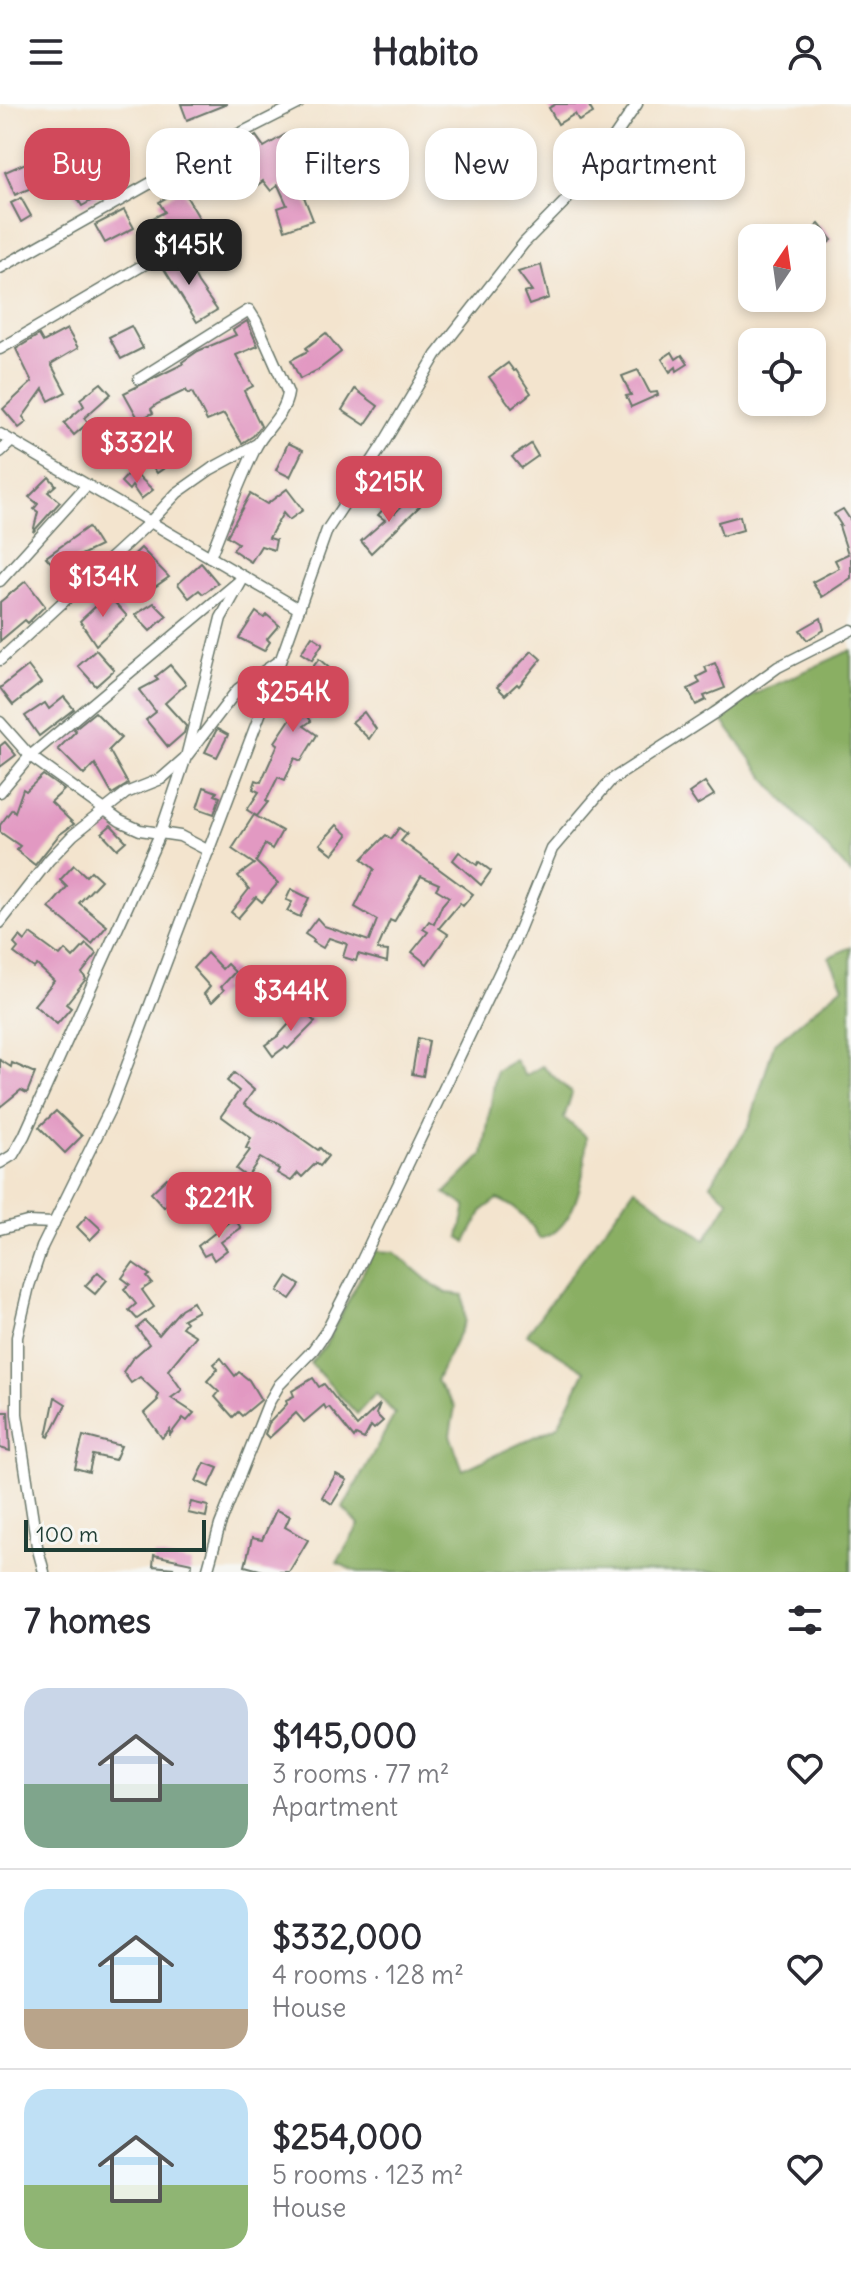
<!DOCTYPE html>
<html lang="en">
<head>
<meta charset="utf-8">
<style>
  body { margin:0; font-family:Delius,sans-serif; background:#f7f7f7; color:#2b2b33; height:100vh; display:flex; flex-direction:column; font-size:30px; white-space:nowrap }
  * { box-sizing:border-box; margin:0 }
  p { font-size:26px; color:#7c7c81 }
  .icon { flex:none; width:44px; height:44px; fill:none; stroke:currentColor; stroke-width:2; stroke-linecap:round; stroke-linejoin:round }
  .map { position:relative; height:1468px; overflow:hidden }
  .details { display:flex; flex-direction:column; background:#fff; flex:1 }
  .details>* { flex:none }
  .top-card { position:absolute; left:24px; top:24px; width:804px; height:72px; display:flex; gap:16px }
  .needle { width:52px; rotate:13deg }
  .controls { position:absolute; left:738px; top:120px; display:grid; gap:16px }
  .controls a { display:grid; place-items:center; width:88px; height:88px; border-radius:16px; background:#fff; box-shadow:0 4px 12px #0003; font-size:40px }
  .scale { position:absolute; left:24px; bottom:20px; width:182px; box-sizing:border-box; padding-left:8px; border:4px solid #1f3d34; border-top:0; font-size:22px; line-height:28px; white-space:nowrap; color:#1f3d34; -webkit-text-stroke:6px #f6f6f2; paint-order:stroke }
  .price { position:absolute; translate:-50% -68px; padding:0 18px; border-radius:16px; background:#d1495b; color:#fff; font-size:26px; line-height:52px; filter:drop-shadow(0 2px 4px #0008) }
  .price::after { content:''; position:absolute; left:50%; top:48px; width:24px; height:18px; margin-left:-12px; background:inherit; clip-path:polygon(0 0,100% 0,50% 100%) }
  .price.selected { background:#222; color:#fff }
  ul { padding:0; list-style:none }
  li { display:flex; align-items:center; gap:24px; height:200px; padding:0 24px }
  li+li { border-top:2px solid #e1e1e2 }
  li span { display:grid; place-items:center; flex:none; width:224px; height:160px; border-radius:24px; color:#555 }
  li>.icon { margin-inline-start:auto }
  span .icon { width:96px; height:96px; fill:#fffc; stroke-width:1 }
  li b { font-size:34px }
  h2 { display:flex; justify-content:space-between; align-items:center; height:96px; padding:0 24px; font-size:34px }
  .pill { padding:0 28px; border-radius:24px; background:#fff; box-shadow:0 4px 12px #0003; font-size:28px; line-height:72px }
  .pill.selected { background:#d1495b; color:#fff }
  header { display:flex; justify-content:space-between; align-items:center; height:104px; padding:0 24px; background:#fff; font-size:36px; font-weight:700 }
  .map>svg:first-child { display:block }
  .forest { fill:#8aaf64; stroke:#54764c; stroke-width:2 }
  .building { fill:#e299c2 }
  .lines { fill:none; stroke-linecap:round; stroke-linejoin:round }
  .street-casing { stroke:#69776a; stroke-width:13 }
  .street { stroke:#fff; stroke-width:10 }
</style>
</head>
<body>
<header><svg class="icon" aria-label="menu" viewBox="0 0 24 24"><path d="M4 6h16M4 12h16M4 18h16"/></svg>Habito<svg class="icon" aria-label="person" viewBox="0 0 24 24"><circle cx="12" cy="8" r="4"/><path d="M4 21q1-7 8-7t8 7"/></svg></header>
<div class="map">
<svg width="851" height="1468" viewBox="0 0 851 1468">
  <rect width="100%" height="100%" fill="#f6f6f2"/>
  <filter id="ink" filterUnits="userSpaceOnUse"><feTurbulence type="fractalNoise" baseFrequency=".0125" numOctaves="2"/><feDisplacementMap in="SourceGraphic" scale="16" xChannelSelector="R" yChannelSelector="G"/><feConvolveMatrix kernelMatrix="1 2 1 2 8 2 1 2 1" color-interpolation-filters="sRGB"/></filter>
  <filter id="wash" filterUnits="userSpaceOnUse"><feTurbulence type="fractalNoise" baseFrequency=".006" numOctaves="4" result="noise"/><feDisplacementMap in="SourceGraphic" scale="32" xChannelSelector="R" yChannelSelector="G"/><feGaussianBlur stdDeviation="1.8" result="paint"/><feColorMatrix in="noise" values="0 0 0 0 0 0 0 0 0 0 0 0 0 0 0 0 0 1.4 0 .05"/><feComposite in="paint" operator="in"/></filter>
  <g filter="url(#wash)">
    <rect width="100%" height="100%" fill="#f3e4ce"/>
    <g class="forest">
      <path d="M851,546V770L772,683L716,608Z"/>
      <path d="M851,843V1468H358L337,1459L359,1421L343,1404L395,1310L376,1289L357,1310L310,1259L325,1242L374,1147L394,1148L434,1182L447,1189L463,1191L465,1217L436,1277L455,1303L450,1331L463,1366L558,1322L585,1267L527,1230L635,1084L705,1136L729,1097L710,1080L749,1022L774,940L843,882L829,853Z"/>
      <path d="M515,956L525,972L542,962L572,989L564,1014L586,1033C586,1061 580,1106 557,1126C553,1130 545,1133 540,1135C529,1115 519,1105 498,1095L483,1106L466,1138L459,1133L466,1102L445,1089L483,1051L496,967Z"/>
    </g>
    <g id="blocks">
      <g class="building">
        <path d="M181,0H227L187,16Z"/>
        <path d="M556,0H594L589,2L593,9L579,17L575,10L558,20L549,4Z"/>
        <path d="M286,30L295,44L290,47L310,72L299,80L313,116L285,126L278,104L287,101L278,81L271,87L263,77L255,83L231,50L256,32L264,43Z"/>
        <path d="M28,58L38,81L15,91L5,68Z"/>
        <path d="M634,65L640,78L611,86L607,73Z"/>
        <path d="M87,75L98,93L82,102L71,84Z"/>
        <path d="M182,85L201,117L178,130L176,128L156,138L145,118L165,108L159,98Z"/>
        <path d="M21,94L31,112L21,118L11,99Z"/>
        <path d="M124,106L134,124L105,139L95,121Z"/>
        <path d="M819,120L832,136L824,142L811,127Z"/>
        <path d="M182,148L198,179L217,206L197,218L161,160Z"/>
        <path d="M541,161L549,194L529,201L524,189L532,187L518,168Z"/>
        <path d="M247,217L258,242L236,251L253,282L244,287L261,322L253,332L242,339L224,310L207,317L192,288L188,290L186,286L157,300L151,305L153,309L139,316L124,289L183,260L182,258L198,247L236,231L233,226Z"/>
        <path d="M131,222L143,244L121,255L109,233Z"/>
        <path d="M67,225L78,244L51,260L66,288L49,297L43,285L23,313L27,318L19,324L3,305L32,278L16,245L39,231L43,238Z"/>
        <path d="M326,229L341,248L318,266L300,275L291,256L308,247L306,244Z"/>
        <path d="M672,248L676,255L682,251L688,260L677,267L676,263L670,268L662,255Z"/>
        <path d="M508,259L514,267L516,266L531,289L512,304L489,273Z"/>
        <path d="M638,266L650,289L657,288L658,291L631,303L626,292L631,291L622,272Z"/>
        <path d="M101,279L111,290L84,314L88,319L74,331L64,319L84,302L80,295Z"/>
        <path d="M355,285L378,302L365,321L342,306Z"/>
        <path d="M288,339L303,346L290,373L276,366Z"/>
        <path d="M161,340L173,358L157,369L145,350Z"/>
        <path d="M531,340L538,352L521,364L512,353Z"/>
        <path d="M132,366L153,386L141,395L132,382L129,386L121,378Z"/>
        <path d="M49,373L56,381L48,388L60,398L33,428L38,408L34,405L38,400L29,393Z"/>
        <path d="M287,385L303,406L289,416L283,409L269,434L276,436L274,446L261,442L251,458L233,446L238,439L227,432L250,390L267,400Z"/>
        <path d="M410,393L420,402L371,449L361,437L385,416L378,411L386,402L395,409Z"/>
        <path d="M843,405L851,417V474L822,493L812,478L839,464L835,456L848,450L839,422L841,421L834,410Z"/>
        <path d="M740,412L743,426L722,432L718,418Z"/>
        <path d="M88,423L100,442L75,454L77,457L61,470L46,453Z"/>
        <path d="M141,444L169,473L149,487L124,460Z"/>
        <path d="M201,459L218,479L203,490L199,486L189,494L178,480Z"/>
        <path d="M26,477L45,502L28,519L25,516L0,537V498Z"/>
        <path d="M108,491L127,512L96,541L80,517Z"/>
        <path d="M154,499L167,512L150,527L135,511Z"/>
        <path d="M256,508L264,514L267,511L279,521L267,535L270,538L264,547L239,534Z"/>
        <path d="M821,514L824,526L807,536L800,526Z"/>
        <path d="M312,532L323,539L312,556L301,549Z"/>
        <path d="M96,546L114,566L96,582L78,562Z"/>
        <path d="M532,547L541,555L519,582L517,580L505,591L497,583Z"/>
        <path d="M319,555L335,569L316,591L319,595L305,608L311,617L304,622L317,631L301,657L295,654L285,676L278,673L266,697L268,698L257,712L247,706L259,688L253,685L256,676L261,678L278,640L275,638L291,614L284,607L290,592L307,574L306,572Z"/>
        <path d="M715,559L725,584L704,592L706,596L696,601L688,585L700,579L697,573L707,568L705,563Z"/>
        <path d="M170,561L186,580L165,599L186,622L184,629L168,643L146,616L156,608L139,586L158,576L155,573Z"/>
        <path d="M28,562L41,579L13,601L0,584Z"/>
        <path d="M64,593L74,605L39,632L25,612L45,599L49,605Z"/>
        <path d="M95,608L121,634L109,646L128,680L112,690L95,660L84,671L58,645L76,627L74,625Z"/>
        <path d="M364,608L376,625L369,635L352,618Z"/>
        <path d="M217,625L228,631L217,653L205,648Z"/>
        <path d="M5,638L16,651L0,663V642Z"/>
        <path d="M43,671L64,686L51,698L74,720L59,731L35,761L16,746L20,742L0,728V721L12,705L15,708L23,685L26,687Z"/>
        <path d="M705,678L714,691L697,701L689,689Z"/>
        <path d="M204,683L217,688L215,691L220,693L214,710L197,704Z"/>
        <path d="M254,711L282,727L272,745L265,740L256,758L278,779L262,798L256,793L238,814L231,808L249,785L238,772L254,760L232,745Z"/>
        <path d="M111,721L126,737L117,745L102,729Z"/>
        <path d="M337,721L348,731L333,750L320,740Z"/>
        <path d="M399,724L407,730L401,737L473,790L463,802L460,799L439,824L448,830L427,860L412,848L428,828L423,825L429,817L434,820L442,801L449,793L436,785L439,780L421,772L394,818L390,816L377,846L388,847L387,858L358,850L356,857L343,853L347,840L329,834L323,844L313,838L314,836L305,830L317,814L324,822L369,837L377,816L355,803L374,765L362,755L386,731L391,735Z"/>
        <path d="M459,748L477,761L479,758L491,767L481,781L453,756Z"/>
        <path d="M74,761L86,772L91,767L101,776L79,799L107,822L92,840L49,804L67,783L60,776Z"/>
        <path d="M291,785L309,794L300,813L287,807L292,798L286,796Z"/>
        <path d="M30,830L60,852L65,846L73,854L86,840L97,850L82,869L86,875L66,900L71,904L57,920L34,901L54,877L37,861L34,864L14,849L18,844L14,840L20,832L25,837Z"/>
        <path d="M207,849L222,865L227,860L235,868L221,883L224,886L212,898L204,890L210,883L193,864Z"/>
        <path d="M302,906L315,918L288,945L285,943L273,952L265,941L278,932Z"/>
        <path d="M418,934L429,937L423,972L412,970Z"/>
        <path d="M0,956L11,963L12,959L35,969L27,989L21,986L0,1003Z"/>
        <path d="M234,969L254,986L244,1000L258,1010L281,1020L318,1046L320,1044L328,1052L320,1062L316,1059L302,1073L298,1069L291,1077L277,1069L279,1065L260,1054L247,1073L236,1065L250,1046L246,1044L251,1034L221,1012L239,987L227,977Z"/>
        <path d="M56,1007L82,1032L65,1049L39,1023Z"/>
        <path d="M167,1074L181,1088L164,1103L151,1089Z"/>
        <path d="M219,1086L229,1095L219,1107L208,1098Z"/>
        <path d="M87,1112L101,1125L90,1136L77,1123Z"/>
        <path d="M234,1114L241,1124L221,1138L227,1146L214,1156L210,1149L204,1152L198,1142Z"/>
        <path d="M133,1159L150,1171L147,1173L152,1179L142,1186L154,1203L137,1215L129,1206L136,1200L124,1185L130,1180L122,1174Z"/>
        <path d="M98,1168L107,1176L95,1190L85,1182Z"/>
        <path d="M287,1173L300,1181L290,1195L278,1187Z"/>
        <path d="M193,1198L198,1207L183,1215L186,1218L182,1223L196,1232L168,1266L182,1286L171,1294L194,1309L187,1317L183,1314L170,1331V1326L162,1334L144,1309L158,1296L157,1295L159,1291L140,1273L131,1279L123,1268L132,1255L149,1240L137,1224L145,1217L159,1231L181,1205Z"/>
        <path d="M221,1254L235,1272L239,1268L249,1276L261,1296L242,1312L238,1308L233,1313L215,1293L219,1288L207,1277L218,1265L214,1260Z"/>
        <path d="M313,1274L319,1283L324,1280L357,1322L380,1300L376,1310L383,1317L374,1325L371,1322L364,1335L356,1331L354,1334L329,1303L326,1305L324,1301L304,1318L296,1309L269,1334L265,1330L269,1319L287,1300L286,1296L294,1292L292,1287Z"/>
        <path d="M55,1293L66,1300L49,1333L47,1332Z"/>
        <path d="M0,1308H8L10,1347L0,1344Z"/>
        <path d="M83,1332L121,1342L115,1356L93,1351L89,1368L75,1364Z"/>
        <path d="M205,1359L218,1364L209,1383L196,1377Z"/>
        <path d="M336,1370L347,1376L332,1400L322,1393Z"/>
        <path d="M191,1398L208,1402L206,1413L188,1409Z"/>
        <path d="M276,1406L290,1412L285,1423L308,1436L289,1468H267L245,1462L252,1434L262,1436Z"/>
        <path d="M154,1451L192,1459L191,1468H172L173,1464L153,1462Z"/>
      </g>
    </g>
  </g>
  <g filter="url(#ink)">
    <use href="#blocks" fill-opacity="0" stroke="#69776a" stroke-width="2"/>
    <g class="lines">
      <g class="street-casing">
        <g id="street">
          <path d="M0,164L227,36L298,0"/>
          <path d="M0,245L191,133"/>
          <path d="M139,275L249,206L256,217L288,289C285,311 266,324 256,343C239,378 225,416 210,453"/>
          <path d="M0,330L299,505"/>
          <path d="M0,348L12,337"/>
          <path d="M0,477L87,381"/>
          <path d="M0,556L150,418L177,389L211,365L257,340"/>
          <path d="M0,618L30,652L120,717L140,726L180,732L209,747"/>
          <path d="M0,688L30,652L238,478"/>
          <path d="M0,819L49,756L73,731L126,689L161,675L186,653L238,585L280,556"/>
          <path d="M0,1059L13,1051L24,1032L160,730L186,653L221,514L244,473"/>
          <path d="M0,1125L27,1118L54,1119"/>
          <path d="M44,1468L37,1442L17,1310V1233L29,1182L42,1143L112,1001L281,555L327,426L382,342L436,251L524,139L583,79L637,0"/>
          <path d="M207,1468L220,1421L268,1300L279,1281L313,1246L325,1229L354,1173L515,836L552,745L611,676L716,608L778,563L851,526"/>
        </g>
      </g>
      <use href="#street" class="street"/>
    </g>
  </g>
</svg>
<div class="controls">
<a><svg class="needle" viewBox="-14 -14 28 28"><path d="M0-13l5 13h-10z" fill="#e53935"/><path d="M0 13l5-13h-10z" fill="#7c7c81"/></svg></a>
<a><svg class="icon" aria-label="locate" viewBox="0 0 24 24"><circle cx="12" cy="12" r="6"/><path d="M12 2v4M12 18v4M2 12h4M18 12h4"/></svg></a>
</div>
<div class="scale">100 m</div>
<b class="price selected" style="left:189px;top:183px">$145K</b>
<b class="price" style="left:137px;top:381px">$332K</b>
<b class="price" style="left:389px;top:420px">$215K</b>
<b class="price" style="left:103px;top:515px">$134K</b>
<b class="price" style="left:293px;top:630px">$254K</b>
<b class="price" style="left:291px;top:929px">$344K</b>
<b class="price" style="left:219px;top:1136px">$221K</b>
<div class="top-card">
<a class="pill selected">Buy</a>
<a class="pill">Rent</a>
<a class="pill">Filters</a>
<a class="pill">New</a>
<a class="pill">Apartment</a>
</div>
</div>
<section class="details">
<h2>7 homes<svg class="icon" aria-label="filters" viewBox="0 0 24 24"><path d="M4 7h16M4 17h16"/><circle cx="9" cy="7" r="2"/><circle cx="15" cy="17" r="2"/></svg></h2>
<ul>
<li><span style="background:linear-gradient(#c9d6e8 60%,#7fa58c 0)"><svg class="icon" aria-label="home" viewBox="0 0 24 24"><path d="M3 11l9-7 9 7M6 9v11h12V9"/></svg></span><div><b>$145,000</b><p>3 rooms · 77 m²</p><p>Apartment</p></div><svg class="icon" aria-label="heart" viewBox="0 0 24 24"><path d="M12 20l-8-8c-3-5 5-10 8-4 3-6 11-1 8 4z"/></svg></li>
<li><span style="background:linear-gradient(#bfe0f5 75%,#b9a48a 0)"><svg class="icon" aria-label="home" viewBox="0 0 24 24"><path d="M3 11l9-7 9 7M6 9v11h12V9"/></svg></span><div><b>$332,000</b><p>4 rooms · 128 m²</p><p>House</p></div><svg class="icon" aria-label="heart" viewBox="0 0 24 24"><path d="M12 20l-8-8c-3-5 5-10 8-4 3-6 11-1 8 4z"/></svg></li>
<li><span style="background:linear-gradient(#bfe0f5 60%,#8fb573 0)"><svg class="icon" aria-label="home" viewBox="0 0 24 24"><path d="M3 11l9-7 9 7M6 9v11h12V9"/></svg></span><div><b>$254,000</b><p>5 rooms · 123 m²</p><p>House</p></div><svg class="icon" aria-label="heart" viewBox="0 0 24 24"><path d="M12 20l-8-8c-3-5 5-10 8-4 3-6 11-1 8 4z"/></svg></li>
</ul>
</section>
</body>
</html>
